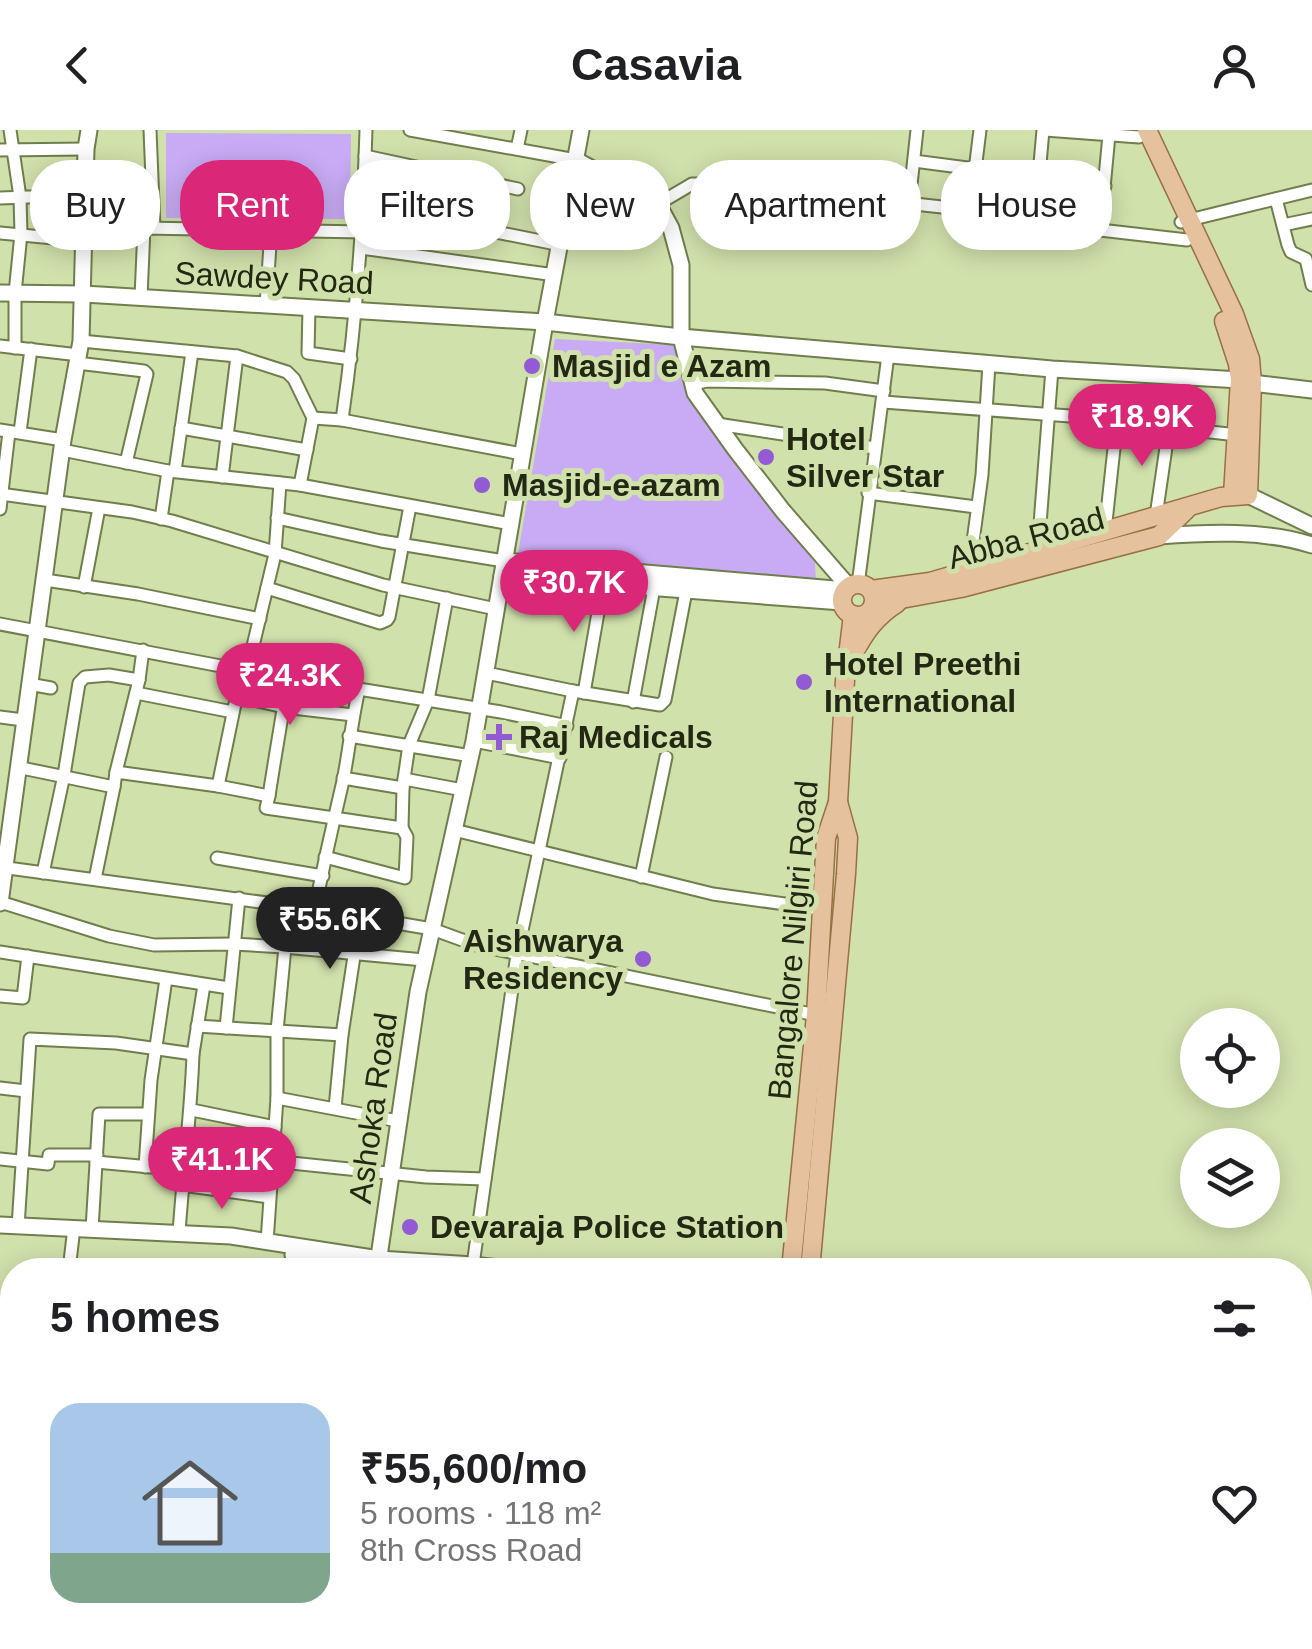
<!DOCTYPE html>
<html lang="en">
<head>
<meta charset="utf-8">
<style>
  body { margin:0; font-family:Helvetica,sans-serif; background:#f6f6f6; color:#202124; height:100vh; display:flex; flex-direction:column; font-size:38px; white-space:nowrap }
  * { box-sizing:border-box; margin:0 }
  p { font-size:32px; color:#757577 }
  .icon { flex:none; width:55px; height:55px; fill:none; stroke:currentColor; stroke-width:2; stroke-linecap:round; stroke-linejoin:round }
  .map { position:relative; flex:1; overflow:hidden }
  .details { position:absolute; left:0px; top:1128px; width:1312px; height:392px; display:flex; flex-direction:column; background:#fff; border-radius:40px 40px 0 0; box-shadow:0 5px 25px #0003 }
  .details>* { flex:none }
  .hud { position:absolute; left:30px; top:30px; width:1252px; height:90px; display:flex; gap:20px }
  .fabs { position:absolute; left:1180px; top:878px; display:grid; gap:20px }
  .fabs a { display:grid; place-items:center; width:100px; height:100px; border-radius:50%; background:#fff; box-shadow:0 5px 25px #0003; font-size:50px }
  .price { position:absolute; translate:-50% -85px; padding:0 22px; border-radius:35px; background:#db2777; color:#fff; font-size:32px; line-height:65px; filter:drop-shadow(0 2px 5px #0008) }
  .price::after { content:''; position:absolute; left:50%; top:60px; width:30px; height:22px; margin-left:-15px; background:inherit; clip-path:polygon(0 0,100% 0,50% 100%) }
  .price.current { background:#222; color:#fff }
  ul { padding:0; list-style:none }
  li { display:flex; align-items:center; gap:30px; height:250px; padding:0 50px }
  li span { display:grid; place-items:center; flex:none; width:280px; height:200px; border-radius:30px; color:#555 }
  li>.icon { margin-inline-start:auto }
  span .icon { width:120px; height:120px; fill:#fffc; stroke-width:1 }
  li b { font-size:42px }
  h2 { display:flex; justify-content:space-between; align-items:center; height:120px; padding:0 50px; font-size:42px }
  .pill { padding:0 35px; border-radius:40px; background:#fff; box-shadow:0 5px 25px #0003; font-size:35px; line-height:90px }
  .pill.current { background:#db2777; color:#fff }
  header { display:flex; justify-content:space-between; align-items:center; height:130px; padding:0 50px; background:#fff; font-size:45px; font-weight:800 }
  .map>svg:first-child { display:block }
  .park { fill:#c8abf4 }
  .lines { fill:none; stroke-linecap:round; stroke-linejoin:round }
  .street-casing { stroke:#6f7e4c; stroke-width:15 }
  .secondary-casing { stroke:#6f7e4c; stroke-width:19 }
  .primary-casing { stroke:#977044; stroke-width:21 }
  .street { stroke:#fff; stroke-width:11 }
  .secondary { stroke:#fff; stroke-width:15 }
  .primary { stroke:#e6c19e; stroke-width:18 }
  .poi-dot { fill:#925bd3; stroke:#d1e1ac; stroke-width:4 }
  .labels { text-anchor:middle; stroke-width:10; stroke-linejoin:round; paint-order:stroke }
  .street-label { font-size:32px; fill:#222813; stroke:#d1e1ac }
  .poi-label { font-size:32px; font-weight:bold; fill:#222813; stroke:#d1e1ac; text-anchor:start }
</style>
</head>
<body>
<header><svg class="icon" aria-label="back" viewBox="0 0 24 24"><path d="M15 5l-7 7 7 7"/></svg>Casavia<svg class="icon" aria-label="person" viewBox="0 0 24 24"><circle cx="12" cy="8" r="4"/><path d="M4 21q1-7 8-7t8 7"/></svg></header>
<div class="map">
<svg width="1312" height="1519" viewBox="0 0 1312 1519">
  <rect width="100%" height="100%" fill="#d1e1ac"/>
  <g class="park">
    <path d="M166,3L351,4L350,89L166,88Z"/>
    <path d="M555,209L676,215L690,272L815,433L816,453L517,429Z"/>
  </g>
  <g class="lines">
    <g class="street-casing">
      <g id="street">
        <path d="M10,0L20,67L21,104L15,163V218"/>
        <path d="M150,0L154,98"/>
        <path d="M410,0L576,30"/>
        <path d="M1045,0L1139,7"/>
        <path d="M517,19L521,0"/>
        <path d="M0,20L86,19"/>
        <path d="M365,26L518,59"/>
        <path d="M914,31L1105,56"/>
        <path d="M0,68L86,65"/>
        <path d="M1276,69L1288,115L1291,122L1306,129L1312,155"/>
        <path d="M909,73L917,0"/>
        <path d="M658,74L692,54H728L970,80L1100,100L1187,110"/>
        <path d="M363,78L431,89L561,115"/>
        <path d="M970,80L980,0"/>
        <path d="M1035,90L1043,0"/>
        <path d="M1181,92L1312,60"/>
        <path d="M1283,95L1312,89"/>
        <path d="M86,97L363,102"/>
        <path d="M1100,100L1109,5"/>
        <path d="M0,103L85,111"/>
        <path d="M361,118L555,145"/>
        <path d="M141,167L144,98"/>
        <path d="M266,175L271,100"/>
        <path d="M309,177L308,223L351,229"/>
        <path d="M81,211L237,226L287,242L294,249L313,288L300,355"/>
        <path d="M0,216L79,225"/>
        <path d="M77,233L144,241L147,244L126,333"/>
        <path d="M693,254L707,251L825,253L884,261"/>
        <path d="M883,272L1070,286L1237,305"/>
        <path d="M313,288L342,290L522,324"/>
        <path d="M342,290C356,194 363,97 366,0"/>
        <path d="M717,294L875,318"/>
        <path d="M181,298L307,320"/>
        <path d="M0,300L63,310"/>
        <path d="M20,302L31,219"/>
        <path d="M62,320L168,341L300,355L511,394"/>
        <path d="M175,341L192,222"/>
        <path d="M222,347L237,226"/>
        <path d="M868,363L976,377"/>
        <path d="M0,364L132,382L172,391L383,455L496,479"/>
        <path d="M0,379L9,302"/>
        <path d="M1156,386L1169,297"/>
        <path d="M277,388L381,411L504,431"/>
        <path d="M161,389L168,341"/>
        <path d="M1105,401L1117,291"/>
        <path d="M1038,420L1052,239"/>
        <path d="M969,441L982,345L989,234"/>
        <path d="M45,450L138,464L260,489"/>
        <path d="M858,455L888,225"/>
        <path d="M84,457L99,378"/>
        <path d="M267,458L380,493L387,490L389,487L410,376"/>
        <path d="M0,494L247,541L501,582L567,596"/>
        <path d="M247,541L275,424L280,353"/>
        <path d="M486,543L573,561L660,575L665,570L687,456"/>
        <path d="M29,554L51,558"/>
        <path d="M136,563L233,582"/>
        <path d="M584,563L603,454"/>
        <path d="M236,566L284,577L353,585"/>
        <path d="M633,572L654,458"/>
        <path d="M0,587L23,590"/>
        <path d="M349,606L471,626"/>
        <path d="M474,611L560,628"/>
        <path d="M17,637L114,657L95,749"/>
        <path d="M116,642L139,550L143,520"/>
        <path d="M343,648L403,658L404,649L463,660"/>
        <path d="M404,649L409,615L428,570L447,468"/>
        <path d="M218,656L269,666C275,626 282,588 288,548"/>
        <path d="M114,657L116,642L218,656L242,540"/>
        <path d="M269,666L266,678L402,698L407,707L405,748L325,727"/>
        <path d="M402,698L403,658"/>
        <path d="M454,700L713,764L821,779"/>
        <path d="M217,728L323,746"/>
        <path d="M0,737L327,781L432,799L476,815L816,885"/>
        <path d="M43,743L64,645L79,553L85,547L109,545L139,550"/>
        <path d="M641,747L666,627"/>
        <path d="M0,772L109,806L154,815L233,814L284,817L424,830"/>
        <path d="M315,779C323,736 333,694 343,651C349,621 352,589 359,559"/>
        <path d="M0,822L229,858"/>
        <path d="M0,866L23,868L28,826"/>
        <path d="M197,896L342,905"/>
        <path d="M226,898L239,768"/>
        <path d="M0,958L26,961"/>
        <path d="M277,968L398,991"/>
        <path d="M335,978L342,905L360,787"/>
        <path d="M192,980L275,997"/>
        <path d="M0,1029L48,1034L49,1025H97"/>
        <path d="M272,1031L426,1047L485,1049"/>
        <path d="M96,1032L183,1040"/>
        <path d="M145,1037L151,950L166,849"/>
        <path d="M182,1055L269,1067"/>
        <path d="M18,1097L30,909L116,913L193,924L204,855"/>
        <path d="M92,1099L99,984H148"/>
        <path d="M179,1103C183,1043 191,984 193,924"/>
        <path d="M267,1112L277,968V901L289,775"/>
        <path d="M473,1135L517,824L573,561"/>
        <path d="M69,1140L73,1106"/>
        <path d="M0,1202L12,1205"/>
        <path d="M0,1250L12,1253"/>
        <path d="M0,1306L12,1307"/>
        <path d="M0,1386L12,1387"/>
        <path d="M0,1436L12,1438"/>
        <path d="M600,1508L602,1519"/>
        <path d="M95,1511L119,1513"/>
        <path d="M28,1519L29,1508"/>
        <path d="M189,1519L192,1508"/>
        <path d="M265,1519L267,1508"/>
        <path d="M304,1519L305,1508"/>
        <path d="M401,1519L403,1508"/>
        <path d="M458,1519L460,1508"/>
        <path d="M552,1519L556,1508"/>
        <path d="M1179,1519L1180,1508"/>
        <path d="M1204,1519L1216,1508"/>
      </g>
    </g>
    <g class="secondary-casing">
      <g id="secondary">
        <path d="M576,30L658,74L671,98L681,135V207L695,263L735,319L783,381L849,457"/>
        <path d="M0,163L84,164L545,192L681,207L1052,239L1240,250"/>
        <path d="M1252,253L1312,260"/>
        <path d="M1248,365L1312,396"/>
        <path d="M1159,406C1209,402 1264,400 1312,415"/>
        <path d="M504,431L846,460"/>
        <path d="M502,446L842,472"/>
        <path d="M0,773L63,310L81,211L86,19L89,0"/>
        <path d="M0,1095L231,1106L379,1129L473,1135L515,1140"/>
        <path d="M293,1125L370,1140"/>
        <path d="M377,1140L418,862L474,611L545,192L581,0"/>
        <path d="M1300,1426L1312,1436"/>
        <path d="M339,1519L340,1508"/>
      </g>
    </g>
    <g class="primary-casing">
      <g id="primary">
        <path d="M1224,191L1238,234L1240,250L1233,365"/>
        <circle cx="858" cy="470" r="16"/>
        <path d="M871,460L930,452L1221,367L1248,365L1252,253L1250,229L1234,184L1147,0"/>
        <path d="M874,474L961,458L1159,406L1186,380"/>
        <path d="M853,525C864,503 876,486 897,473"/>
        <path d="M791,1140L816,885L826,708L838,672L845,550L853,485"/>
        <path d="M810,1140L846,744L848,708L838,672"/>
        <path d="M739,1519L741,1508"/>
        <path d="M761,1519L762,1508"/>
      </g>
    </g>
    <use href="#street" class="street"/>
    <use href="#secondary" class="secondary"/>
    <use href="#primary" class="primary"/>
  </g>
  <g class="poi-dot">
    <circle cx="532" cy="236" r="10"/>
    <circle cx="766" cy="327" r="10"/>
    <circle cx="482" cy="355" r="10"/>
    <circle cx="804" cy="552" r="10"/>
    <path d="M494 592h10v10h10v10h-10v10h-10v-10h-10v-10h10z"/>
    <circle cx="643" cy="829" r="10"/>
    <circle cx="410" cy="1097" r="10"/>
  </g>
  <g class="labels">
    <g class="street-label">
      <text transform="translate(274 148) rotate(3)" y="11">Sawdey Road</text>
      <text transform="translate(1026 408) rotate(-15)" y="11">Abba Road</text>
      <text transform="translate(793 810) rotate(-85)" y="11">Bangalore Nilgiri Road</text>
      <text transform="translate(373 978) rotate(-82)" y="11">Ashoka Road</text>
    </g>
    <g class="poi-label">
      <text x="552" y="247">Masjid e Azam</text>
      <text x="786" y="320">Hotel<tspan x="786" dy="37">Silver Star</tspan></text>
      <text x="502" y="366">Masjid-e-azam</text>
      <text x="824" y="545">Hotel Preethi<tspan x="824" dy="37">International</tspan></text>
      <text x="519" y="618">Raj Medicals</text>
      <text x="623" y="822" text-anchor="end">Aishwarya<tspan x="623" dy="37">Residency</tspan></text>
      <text x="430" y="1108">Devaraja Police Station</text>
    </g>
  </g>
</svg>
<div class="fabs">
<a><svg class="icon" aria-label="locate" viewBox="0 0 24 24"><circle cx="12" cy="12" r="6"/><path d="M12 2v4M12 18v4M2 12h4M18 12h4"/></svg></a>
<a><svg class="icon" aria-label="layers" viewBox="0 0 24 24"><path d="M12 4l9 5-9 5-9-5zM3 14l9 5 9-5"/></svg></a>
</div>
<b class="price" style="left:1142px;top:339px">₹18.9K</b>
<b class="price" style="left:574px;top:505px">₹30.7K</b>
<b class="price" style="left:290px;top:598px">₹24.3K</b>
<b class="price current" style="left:330px;top:842px">₹55.6K</b>
<b class="price" style="left:222px;top:1082px">₹41.1K</b>
<div class="hud">
<a class="pill">Buy</a>
<a class="pill current">Rent</a>
<a class="pill">Filters</a>
<a class="pill">New</a>
<a class="pill">Apartment</a>
<a class="pill">House</a>
</div>
<section class="details">
<h2>5 homes<svg class="icon" aria-label="filters" viewBox="0 0 24 24"><path d="M4 7h16M4 17h16"/><circle cx="9" cy="7" r="2"/><circle cx="15" cy="17" r="2"/></svg></h2>
<ul>
<li><span style="background:linear-gradient(#a9c7e8 75%,#7fa58c 0)"><svg class="icon" aria-label="home" viewBox="0 0 24 24"><path d="M3 11l9-7 9 7M6 9v11h12V9"/></svg></span><div><b>₹55,600/mo</b><p>5 rooms · 118 m²</p><p>8th Cross Road</p></div><svg class="icon" aria-label="heart" viewBox="0 0 24 24"><path d="M12 20l-8-8c-3-5 5-10 8-4 3-6 11-1 8 4z"/></svg></li>
</ul>
</section>
</div>
</body>
</html>
